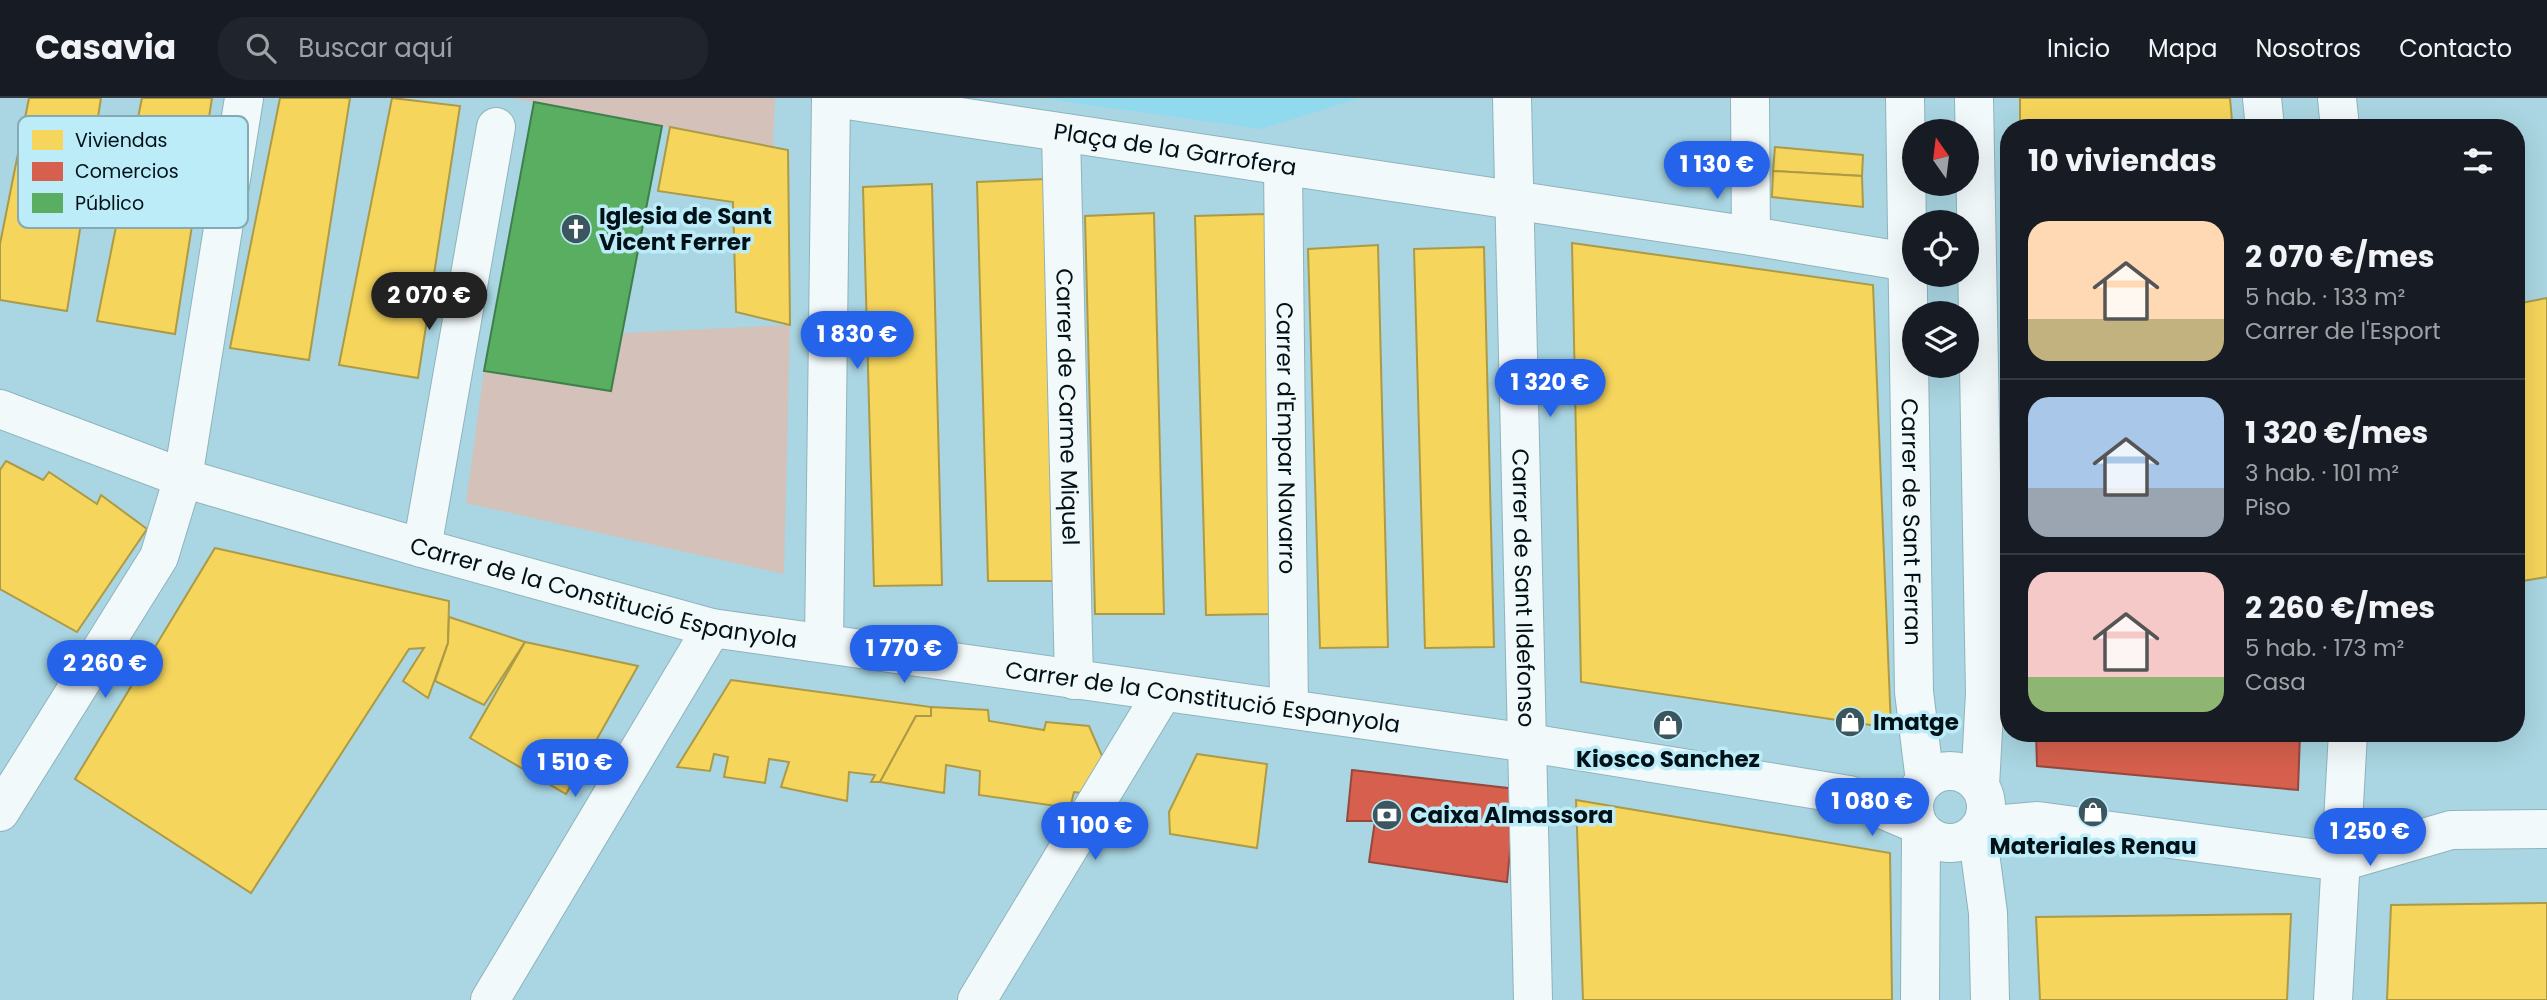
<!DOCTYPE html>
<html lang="es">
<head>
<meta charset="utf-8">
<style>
  body { margin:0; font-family:Poppins,sans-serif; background:#20242c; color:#f1f3f6; height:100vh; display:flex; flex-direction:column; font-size:26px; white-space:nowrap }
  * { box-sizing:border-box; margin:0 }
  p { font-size:23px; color:#9ea1a6 }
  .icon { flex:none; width:38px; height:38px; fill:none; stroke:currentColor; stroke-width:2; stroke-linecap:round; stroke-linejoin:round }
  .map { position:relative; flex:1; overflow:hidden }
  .side { position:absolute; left:2000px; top:21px; width:525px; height:623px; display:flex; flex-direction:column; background:#171b24; border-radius:28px; box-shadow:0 7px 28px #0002 }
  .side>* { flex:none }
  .needle { width:46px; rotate:346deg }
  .controls { position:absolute; left:1902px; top:21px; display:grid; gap:14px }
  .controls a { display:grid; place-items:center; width:77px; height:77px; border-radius:50%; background:#171b24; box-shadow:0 7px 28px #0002; font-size:35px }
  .price { position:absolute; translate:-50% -60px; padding:0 16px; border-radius:24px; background:#2563eb; color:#fff; font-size:23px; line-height:46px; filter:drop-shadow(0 2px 4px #0008) }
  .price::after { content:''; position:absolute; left:50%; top:42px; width:21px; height:16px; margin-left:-10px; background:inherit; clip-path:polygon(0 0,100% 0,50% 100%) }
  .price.selected { background:#222; color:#fff }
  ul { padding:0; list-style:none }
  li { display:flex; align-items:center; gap:21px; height:175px; padding:0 28px }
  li+li { border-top:2px solid #363941 }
  li span { display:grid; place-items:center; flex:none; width:196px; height:140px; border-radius:21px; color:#555 }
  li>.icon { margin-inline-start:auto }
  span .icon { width:84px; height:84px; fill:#fffc; stroke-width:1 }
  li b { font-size:30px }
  h2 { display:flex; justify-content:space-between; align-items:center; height:84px; padding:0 28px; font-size:30px }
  header { display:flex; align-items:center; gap:42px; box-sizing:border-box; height:98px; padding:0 35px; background:#171b24; border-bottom:2px solid #363941 }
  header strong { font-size:33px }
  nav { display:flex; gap:38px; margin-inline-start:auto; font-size:24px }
  .search { width:490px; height:63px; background:#20242c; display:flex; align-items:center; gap:18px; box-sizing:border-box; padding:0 24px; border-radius:28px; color:#9ea1a6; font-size:26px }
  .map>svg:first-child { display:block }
  .built { fill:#91d9ec }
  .green { fill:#d3c1ba }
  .homes { fill:#f6d55c; stroke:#ac9a47; stroke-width:2 }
  .shops { fill:#d6604d; stroke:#96483d; stroke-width:2 }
  .public { fill:#5aae61; stroke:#3f7f4b; stroke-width:2 }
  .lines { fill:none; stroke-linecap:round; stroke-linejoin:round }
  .minor-casing { stroke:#8fb3bc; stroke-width:40 }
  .minor { stroke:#f2f9fb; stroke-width:38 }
  .labels { text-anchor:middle; stroke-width:7; stroke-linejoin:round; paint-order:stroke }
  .street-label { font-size:23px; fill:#001117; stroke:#bdecf9 }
  .poi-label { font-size:23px; font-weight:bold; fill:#001117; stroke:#bdecf9; text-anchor:start }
  .key { fill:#bdecf9; stroke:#84aab5; stroke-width:2 }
  .key-label { font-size:19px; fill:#001117 }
</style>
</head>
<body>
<header>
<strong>Casavia</strong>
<div class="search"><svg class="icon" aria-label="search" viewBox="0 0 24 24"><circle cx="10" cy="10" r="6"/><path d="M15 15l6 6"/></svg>Buscar aquí</div>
<nav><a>Inicio</a><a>Mapa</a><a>Nosotros</a><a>Contacto</a></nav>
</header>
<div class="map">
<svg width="2547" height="902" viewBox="0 0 2547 902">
  <rect width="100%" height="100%" fill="#a9d6e2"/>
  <path class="built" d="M1041,0H1359L1261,31Z"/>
  <g class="green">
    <path d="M511,0H775L773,49Z"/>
    <path d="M790,227L784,476L466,405L484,273L610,293L622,235Z"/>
  </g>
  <g class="homes">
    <path d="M29,0H101L67,213L0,202V146Z"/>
    <path d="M142,0H212L175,236L97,223Z"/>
    <path d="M280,0H350L309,262L230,250Z"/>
    <path d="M392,0L460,8L418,280L339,267Z"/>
    <path d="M2020,0H2230L2232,23L2165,30H2020Z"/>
    <path d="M670,29L788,52L790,227L736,214L733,104L658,93Z"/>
    <path d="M1775,49L1863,57L1862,78L1773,73Z"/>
    <path d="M1773,73L1862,78L1863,109L1772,99Z"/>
    <path d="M1046,81L1056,483H988L977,84Z"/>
    <path d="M932,86L942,487L874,488L863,89Z"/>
    <path d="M1154,115L1164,516H1095L1085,118Z"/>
    <path d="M1265,116L1275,516L1206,517L1195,118Z"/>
    <path d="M1572,145L1873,187L1891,630L1581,584Z"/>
    <path d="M1378,147L1388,549L1320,550L1308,151Z"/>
    <path d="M1484,149L1494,549L1425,550L1414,151Z"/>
    <path d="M2547,200V479L2516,484V206Z"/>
    <path d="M6,363L43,382L49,374L97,406L101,397L147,431L77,534L0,491V372Z"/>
    <path d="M215,450L449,503L448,545L428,600L403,583L424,550L409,551L251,795L75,681Z"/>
    <path d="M449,519L525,544L484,607L435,583L448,545Z"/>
    <path d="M525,544L638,568L566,696L470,640Z"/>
    <path d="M731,582L931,609V618H916L880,684H871L875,677L849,674L847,703L781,689L789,664L769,661L765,685L724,679L728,659L714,656L710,673L677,669Z"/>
    <path d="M931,609L988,612L989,623L1044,632L1046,624L1089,628L1106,667L1082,695L1074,694L1070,710L979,697L980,673L946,667L944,695L880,684L916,618H931Z"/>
    <path d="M1197,656L1267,666L1257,750L1170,736L1169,714Z"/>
    <path d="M1576,702L1890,755L1892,902H1583Z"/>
    <path d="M2547,805V902H2387L2391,807Z"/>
    <path d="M2291,816L2287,902H2040L2036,819Z"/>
  </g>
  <g class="shops">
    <path d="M2036,635H2300L2298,692L2037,668Z"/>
    <path d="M1352,672L1516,691L1507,784L1369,764L1375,723H1347Z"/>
  </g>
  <path class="public" d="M534,4L662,28L611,293L484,273Z"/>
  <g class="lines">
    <g class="minor-casing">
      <g id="minor">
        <path id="s1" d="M834,0L1751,138L1914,165"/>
        <path id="s2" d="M1512,0L1533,902"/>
        <path d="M1750,0L1751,138"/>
        <path id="s3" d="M1905,0L1914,594L1925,683"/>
        <path d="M1974,0L1985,595L1980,688"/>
        <path d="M2262,0L2265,30"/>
        <path d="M2337,0L2340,30"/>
        <path id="s4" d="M1061,36L1074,582"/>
        <path id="s5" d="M1283,69L1289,611"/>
        <path id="s6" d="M0,311L183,380L422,450L712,530L1529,645L1849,697L1917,726"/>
        <path d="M422,450L496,29"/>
        <path d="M824,544L831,0"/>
        <circle cx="1950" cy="709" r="36"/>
        <path d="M0,714L159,459L183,380L244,0"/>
        <path d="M1981,728L2038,723L2341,764L2451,732L2547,731"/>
        <path d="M1977,733L1988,815L1990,902"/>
        <path d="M490,902L712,530"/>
        <path d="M977,902L1163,594"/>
        <path d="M1920,902L1921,732"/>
        <path d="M2333,902L2348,635"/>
      </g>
    </g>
    <use href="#minor" class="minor"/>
  </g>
  <defs>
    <g id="church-disc" transform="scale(1.575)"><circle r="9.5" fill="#3b565e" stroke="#bdecf9"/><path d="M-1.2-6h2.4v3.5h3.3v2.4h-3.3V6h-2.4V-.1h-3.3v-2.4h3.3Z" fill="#fff"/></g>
    <g id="shop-disc" transform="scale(1.575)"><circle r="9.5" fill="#3b565e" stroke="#bdecf9"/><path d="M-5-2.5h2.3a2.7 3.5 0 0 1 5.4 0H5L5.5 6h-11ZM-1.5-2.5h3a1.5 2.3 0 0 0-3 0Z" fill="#fff"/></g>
    <g id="bank-disc" transform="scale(1.575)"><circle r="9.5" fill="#3b565e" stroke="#bdecf9"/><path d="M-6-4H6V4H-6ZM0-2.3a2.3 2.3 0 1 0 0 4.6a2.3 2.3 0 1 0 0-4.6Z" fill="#fff"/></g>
  </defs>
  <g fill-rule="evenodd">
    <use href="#church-disc" x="576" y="131"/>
    <use href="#shop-disc" x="1850" y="624"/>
    <use href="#shop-disc" x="1668" y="627"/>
    <use href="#shop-disc" x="2093" y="714"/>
    <use href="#bank-disc" x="1387" y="717"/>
  </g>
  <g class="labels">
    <g class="street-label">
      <text dy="8" stroke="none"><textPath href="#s1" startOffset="345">Plaça de la Garrofera</textPath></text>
      <text dy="8" stroke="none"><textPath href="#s4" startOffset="273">Carrer de Carme Miquel</textPath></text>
      <text dy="8" stroke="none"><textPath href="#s5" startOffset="271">Carrer d'Empar Navarro</textPath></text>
      <text dy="8" stroke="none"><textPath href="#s3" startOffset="424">Carrer de Sant Ferran</textPath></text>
      <text dy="8" stroke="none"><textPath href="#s2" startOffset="490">Carrer de Sant Ildefonso</textPath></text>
      <text dy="8" stroke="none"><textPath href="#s6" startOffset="632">Carrer de la Constitució Espanyola</textPath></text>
      <text dy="8" stroke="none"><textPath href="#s6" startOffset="1241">Carrer de la Constitució Espanyola</textPath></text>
    </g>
    <g class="poi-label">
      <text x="599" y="126">Iglesia de Sant<tspan x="599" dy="26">Vicent Ferrer</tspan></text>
      <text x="1873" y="632">Imatge</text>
      <text x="1668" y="669" text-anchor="middle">Kiosco Sanchez</text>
      <text x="1410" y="725">Caixa Almassora</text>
      <text x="2093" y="756" text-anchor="middle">Materiales Renau</text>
    </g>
  </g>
  <rect x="18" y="18" width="230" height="112" rx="10" class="key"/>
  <rect x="32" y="32" width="31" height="20" fill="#f6d55c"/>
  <rect x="32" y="64" width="31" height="19" fill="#d6604d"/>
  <rect x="32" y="95" width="31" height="20" fill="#5aae61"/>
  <g class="key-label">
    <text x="75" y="49">Viviendas</text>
    <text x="75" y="80">Comercios</text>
    <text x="75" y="112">Público</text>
  </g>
</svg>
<div class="controls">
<a><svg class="needle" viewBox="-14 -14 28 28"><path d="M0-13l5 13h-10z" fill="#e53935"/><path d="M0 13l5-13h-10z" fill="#9ea1a6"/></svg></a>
<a><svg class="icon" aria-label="locate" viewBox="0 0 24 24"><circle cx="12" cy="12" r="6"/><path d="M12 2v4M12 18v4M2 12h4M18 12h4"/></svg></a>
<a><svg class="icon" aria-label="layers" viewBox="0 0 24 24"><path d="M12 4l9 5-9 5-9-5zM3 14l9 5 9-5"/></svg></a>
</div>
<b class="price" style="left:1717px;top:103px">1 130 €</b>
<b class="price selected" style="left:429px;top:234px">2 070 €</b>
<b class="price" style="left:857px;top:273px">1 830 €</b>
<b class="price" style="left:1550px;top:321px">1 320 €</b>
<b class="price" style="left:904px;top:587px">1 770 €</b>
<b class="price" style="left:105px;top:602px">2 260 €</b>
<b class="price" style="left:575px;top:701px">1 510 €</b>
<b class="price" style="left:1872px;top:740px">1 080 €</b>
<b class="price" style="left:1095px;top:764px">1 100 €</b>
<b class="price" style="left:2370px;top:770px">1 250 €</b>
<section class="side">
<h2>10 viviendas<svg class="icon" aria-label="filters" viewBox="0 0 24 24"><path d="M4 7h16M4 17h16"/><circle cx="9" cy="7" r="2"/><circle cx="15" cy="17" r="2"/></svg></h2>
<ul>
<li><span style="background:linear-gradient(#ffd9b3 70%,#c2b280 0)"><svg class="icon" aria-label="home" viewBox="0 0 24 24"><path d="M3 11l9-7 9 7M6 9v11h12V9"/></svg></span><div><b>2 070 €/mes</b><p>5 hab. · 133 m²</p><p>Carrer de l'Esport</p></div></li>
<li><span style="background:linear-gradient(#a9c7e8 65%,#9aa5b1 0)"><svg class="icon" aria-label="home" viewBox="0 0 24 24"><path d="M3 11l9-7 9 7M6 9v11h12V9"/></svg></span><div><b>1 320 €/mes</b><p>3 hab. · 101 m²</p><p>Piso</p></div></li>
<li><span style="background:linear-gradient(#f6c9c9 75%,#8fb573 0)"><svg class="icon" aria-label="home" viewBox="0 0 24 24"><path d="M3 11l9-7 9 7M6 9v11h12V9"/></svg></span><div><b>2 260 €/mes</b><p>5 hab. · 173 m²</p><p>Casa</p></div></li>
</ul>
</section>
</div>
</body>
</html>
